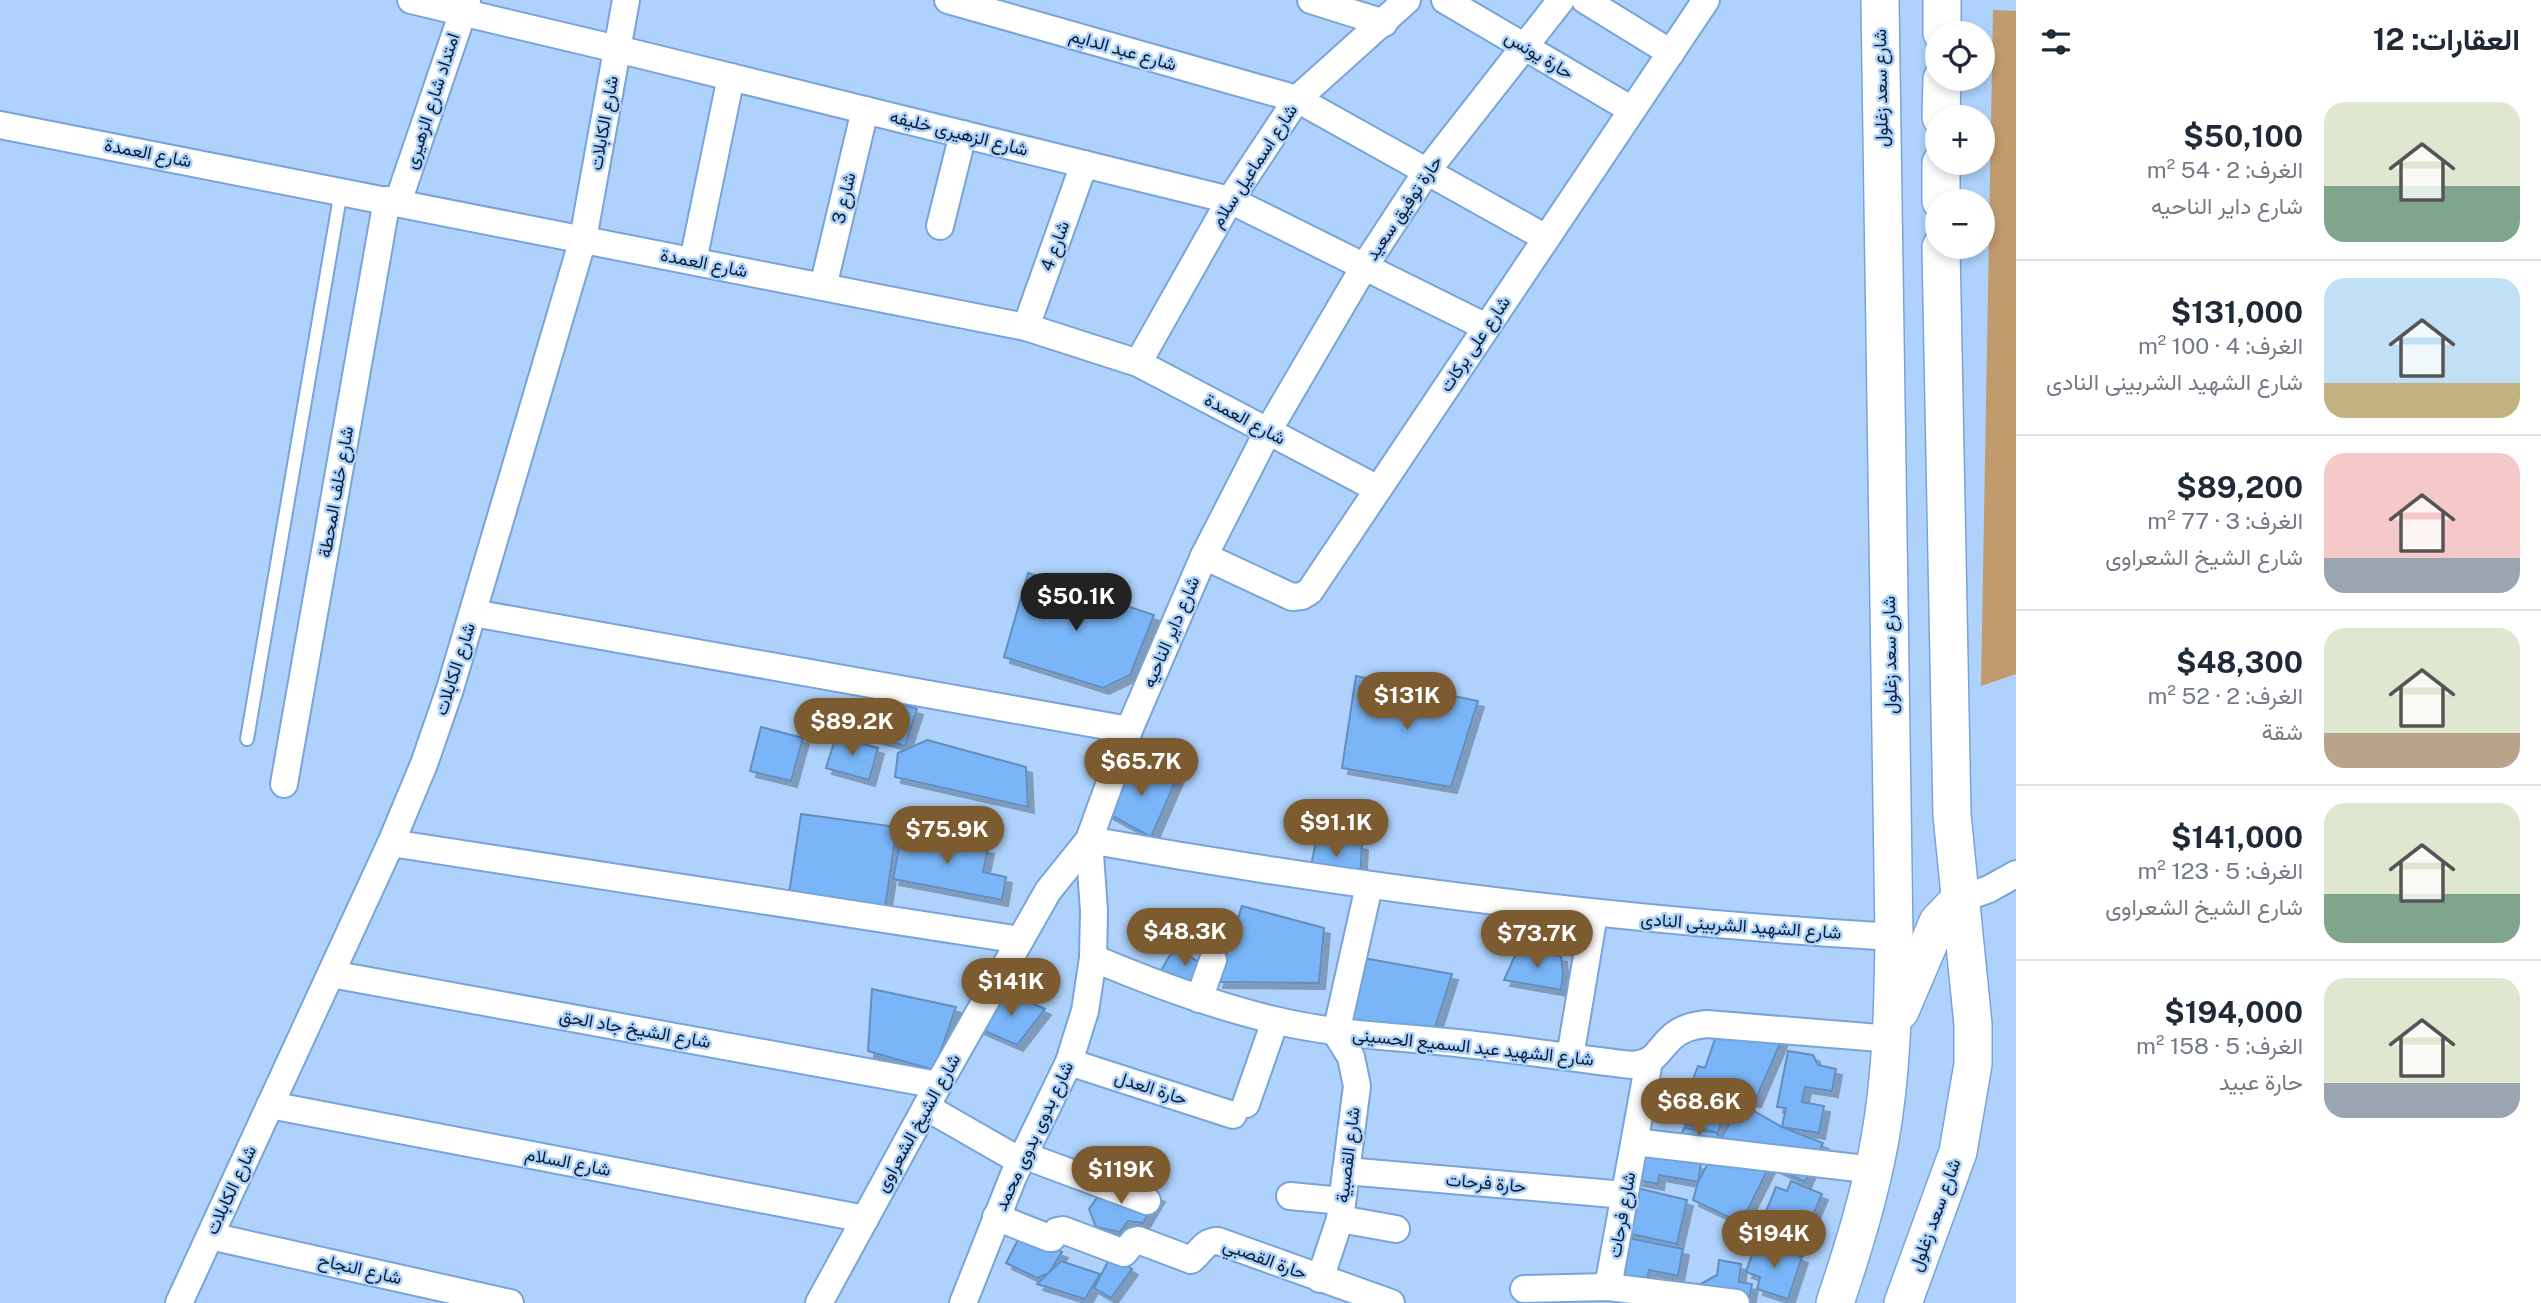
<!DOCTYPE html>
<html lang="ar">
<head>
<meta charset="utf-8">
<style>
  body { margin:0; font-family:"Public Sans",Vazirmatn,sans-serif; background:#f2f2f3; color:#1f2937; direction:rtl; height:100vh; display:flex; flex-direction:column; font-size:26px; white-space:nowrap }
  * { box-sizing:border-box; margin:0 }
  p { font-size:23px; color:#747a83 }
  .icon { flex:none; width:38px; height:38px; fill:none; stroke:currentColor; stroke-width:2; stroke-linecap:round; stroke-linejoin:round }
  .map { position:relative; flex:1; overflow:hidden; direction:ltr }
  .side { display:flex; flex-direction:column; background:#fff; width:525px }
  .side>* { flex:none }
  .tools { position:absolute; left:1925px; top:21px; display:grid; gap:14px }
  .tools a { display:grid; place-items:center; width:70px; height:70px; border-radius:50%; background:#fff; box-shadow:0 4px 10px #0003; font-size:35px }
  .price { position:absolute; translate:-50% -60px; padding:0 16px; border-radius:24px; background:#7c5b31; color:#fff; font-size:23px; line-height:46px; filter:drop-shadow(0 2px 4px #0008) }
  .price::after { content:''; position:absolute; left:50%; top:42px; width:21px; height:16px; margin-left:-10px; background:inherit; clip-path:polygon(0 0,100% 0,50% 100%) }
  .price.selected { background:#222; color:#fff }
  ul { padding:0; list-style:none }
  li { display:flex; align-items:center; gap:21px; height:175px; padding:0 21px }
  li+li { border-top:2px solid #e0e1e3 }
  li span { display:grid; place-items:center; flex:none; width:196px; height:140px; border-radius:21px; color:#555 }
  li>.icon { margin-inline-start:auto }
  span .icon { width:84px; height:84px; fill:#fffc; stroke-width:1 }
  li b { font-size:30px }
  h2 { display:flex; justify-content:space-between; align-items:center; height:84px; padding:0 21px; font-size:30px }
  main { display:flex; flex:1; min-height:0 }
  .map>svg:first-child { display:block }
  .green { fill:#c09b6d }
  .building { fill:#79b5f7; stroke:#628dbf; stroke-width:2; filter:url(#shadow) }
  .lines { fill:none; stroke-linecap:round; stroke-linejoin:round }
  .service-casing { stroke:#78a4d7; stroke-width:16 }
  .minor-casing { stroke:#78a4d7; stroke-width:30 }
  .secondary-casing { stroke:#78a4d7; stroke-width:40 }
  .service { stroke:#fff; stroke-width:12 }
  .minor { stroke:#fff; stroke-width:26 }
  .secondary { stroke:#fff; stroke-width:37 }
  .labels { text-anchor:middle; stroke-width:5; stroke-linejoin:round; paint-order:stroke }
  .street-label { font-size:18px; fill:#0c1e31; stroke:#aed2fc }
</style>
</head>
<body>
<main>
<section class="side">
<h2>العقارات: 12<svg class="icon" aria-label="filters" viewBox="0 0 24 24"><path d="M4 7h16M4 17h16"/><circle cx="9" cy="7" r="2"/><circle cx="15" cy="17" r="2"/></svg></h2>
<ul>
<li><span style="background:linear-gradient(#dfe7d0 60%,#7fa58c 0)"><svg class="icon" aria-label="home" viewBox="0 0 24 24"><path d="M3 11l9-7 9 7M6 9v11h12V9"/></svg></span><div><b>$50,100</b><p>الغرف: 2 · 54 m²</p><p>شارع داير الناحيه</p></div></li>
<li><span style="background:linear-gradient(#bfe0f5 75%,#c2b280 0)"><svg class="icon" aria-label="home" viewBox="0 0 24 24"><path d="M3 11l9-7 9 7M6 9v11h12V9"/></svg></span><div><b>$131,000</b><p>الغرف: 4 · 100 m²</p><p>شارع الشهيد الشربينى النادى</p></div></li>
<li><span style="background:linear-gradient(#f6c9c9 75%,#9aa5b1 0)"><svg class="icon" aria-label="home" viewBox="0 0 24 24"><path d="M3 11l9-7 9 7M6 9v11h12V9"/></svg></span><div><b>$89,200</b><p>الغرف: 3 · 77 m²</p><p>شارع الشيخ الشعراوى</p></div></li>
<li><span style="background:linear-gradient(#dfe7d0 75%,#b9a48a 0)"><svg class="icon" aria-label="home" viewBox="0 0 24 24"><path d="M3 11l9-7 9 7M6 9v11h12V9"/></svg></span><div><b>$48,300</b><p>الغرف: 2 · 52 m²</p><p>شقة</p></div></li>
<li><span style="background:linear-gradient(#dfe7d0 65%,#7fa58c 0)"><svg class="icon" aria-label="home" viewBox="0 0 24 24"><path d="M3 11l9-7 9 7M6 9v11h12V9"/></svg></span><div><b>$141,000</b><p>الغرف: 5 · 123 m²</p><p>شارع الشيخ الشعراوى</p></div></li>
<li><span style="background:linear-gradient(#dfe7d0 75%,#9aa5b1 0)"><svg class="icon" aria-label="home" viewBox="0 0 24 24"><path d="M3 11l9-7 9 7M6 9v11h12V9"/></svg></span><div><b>$194,000</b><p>الغرف: 5 · 158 m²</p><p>حارة عبيد</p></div></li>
</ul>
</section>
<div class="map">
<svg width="2016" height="1303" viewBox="0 0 2016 1303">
  <defs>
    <filter id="shadow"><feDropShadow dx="6" dy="6" stdDeviation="0" flood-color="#0004"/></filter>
  </defs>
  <rect width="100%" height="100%" fill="#aed2fc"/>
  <path class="green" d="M1993,10L2016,11V674L1981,686Z"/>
  <g class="building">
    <path d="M1028,573L1154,615L1130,675L1103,688L1004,657Z"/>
    <path d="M1356,676L1478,701L1451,787L1342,768Z"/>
    <path d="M872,696L917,709L905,746L861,733Z"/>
    <path d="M761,727L803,738L791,781L750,771Z"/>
    <path d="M836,736L878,748L869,780L826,768Z"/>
    <path d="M927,740L1026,767L1028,807L895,777L898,753Z"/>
    <path d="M1125,764L1177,778L1151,837L1107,813Z"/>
    <path d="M801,814L897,827L885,908L789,894Z"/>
    <path d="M902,832L988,848L983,872L1006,877L1002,900L893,879Z"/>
    <path d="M1317,835L1362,844L1360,880L1309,877Z"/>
    <path d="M1242,906L1324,928L1319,983L1217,982Z"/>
    <path d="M1175,947L1197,961L1213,960L1195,989L1160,972Z"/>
    <path d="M1517,951L1561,956L1563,974L1561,990L1504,980Z"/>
    <path d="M1358,957L1452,974L1433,1034L1350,1020Z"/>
    <path d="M872,989L956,1007L934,1070L868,1051Z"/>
    <path d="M1002,990L1045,1009L1017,1045L978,1028Z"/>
    <path d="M1716,1036L1782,1039L1755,1101L1690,1087L1698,1066L1705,1068Z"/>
    <path d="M1788,1051L1813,1055L1818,1065L1836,1069L1832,1091L1805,1087L1802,1102L1824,1106L1819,1133L1782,1127L1786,1108L1777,1107Z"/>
    <path d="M1688,1095L1725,1109L1718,1133L1678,1122Z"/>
    <path d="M1740,1103L1782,1127L1823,1143L1805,1182L1770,1165L1741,1223L1693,1200L1698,1182Z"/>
    <path d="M1684,1128L1718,1133L1715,1148L1678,1142Z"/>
    <path d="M1642,1154L1701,1164L1698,1182L1659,1175L1658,1184L1637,1180Z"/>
    <path d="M1111,1178L1159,1196L1143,1223L1128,1221L1120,1232L1096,1227L1089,1209Z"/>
    <path d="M1791,1181L1822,1194L1798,1250L1757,1233L1776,1187L1787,1191Z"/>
    <path d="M1633,1187L1687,1200L1677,1244L1622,1232Z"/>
    <path d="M1020,1236L1062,1252L1049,1273L1037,1278L1006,1263Z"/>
    <path d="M1623,1237L1683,1249L1678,1276L1649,1270L1646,1285L1615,1279Z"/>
    <path d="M1756,1242L1802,1257L1788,1299L1757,1289L1760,1277L1746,1272Z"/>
    <path d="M1111,1256L1132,1269L1111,1298L1094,1288Z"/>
    <path d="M1719,1260L1741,1264L1739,1282L1752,1284L1749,1301L1688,1291L1717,1275Z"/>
    <path d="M1061,1261L1100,1274L1085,1299L1037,1284Z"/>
  </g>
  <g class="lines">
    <g class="service-casing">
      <path id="service" d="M247,739L341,191"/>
    </g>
    <g class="minor-casing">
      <g id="minor">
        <path d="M411,0L617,49L1230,200L1486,327"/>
        <path d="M948,0L1297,99L1546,238"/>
        <path d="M1311,0L1384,23"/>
        <path d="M1445,0L1632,110"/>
        <path d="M1585,0L1671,53"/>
        <path d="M0,125L1026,327L1138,363L1378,489"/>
        <path d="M398,202L467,0"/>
        <path d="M940,226L963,134"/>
        <path d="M693,261L731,77"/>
        <path d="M823,287L865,110"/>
        <path d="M1026,327L1084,164"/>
        <path d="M1138,363L1230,200L1297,99L1407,0"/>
        <path d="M1204,556L1292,597L1302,596L1310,591L1706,0"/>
        <path d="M473,613L1129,730"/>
        <path d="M284,784L387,200"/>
        <path d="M1089,840C1356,888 1623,921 1894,937"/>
        <path d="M391,843L1020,940"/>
        <path d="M1959,900L1989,889L2016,874"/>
        <path d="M1093,958C1152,983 1211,1005 1274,1020C1331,1034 1389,1036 1447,1042C1509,1048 1570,1058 1632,1065C1656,1063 1656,1052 1671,1038C1681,1028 1694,1025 1707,1024L1892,1039"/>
        <path d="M331,974L938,1085"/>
        <path d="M1199,999L1213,960"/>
        <path d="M1570,1057L1594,914"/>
        <path d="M1069,1062L1233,1115"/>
        <path d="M1246,1104L1275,1021"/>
        <path d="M270,1105L865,1219"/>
        <path d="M926,1107L1020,1161"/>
        <path d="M1635,1142L1874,1170"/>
        <path d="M1023,1155L1147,1201"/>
        <path d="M1346,1171L1625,1195"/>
        <path d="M1290,1196L1342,1201"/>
        <path d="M996,1217L1049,1238H1052L1057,1231L1063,1230L1124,1253L1134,1241L1138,1240L1191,1260C1201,1252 1204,1241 1218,1241L1391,1303"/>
        <path d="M1340,1219L1396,1229"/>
        <path d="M210,1236L510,1303"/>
        <path d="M1320,1279L1340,1219L1357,1086L1351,1057L1336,1033L1369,886"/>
        <path d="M1608,1287L1649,1061"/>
        <path d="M1524,1289L1608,1287L1736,1303"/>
        <path d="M179,1303L391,843L424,764L450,689L583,239L626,0"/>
        <path d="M819,1303L938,1085L1048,891L1089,840L1129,730L1204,556L1268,431L1364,267L1427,171L1561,0"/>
        <path d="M963,1303L1013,1177L1069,1062L1085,1011L1093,958L1094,911L1089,840"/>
      </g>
    </g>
    <g class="secondary-casing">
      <g id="secondary">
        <path d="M1942,33V0"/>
        <path d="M1941,117L1942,79"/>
        <path d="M1941,201V163"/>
        <path d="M1900,1011L1938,922L1959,900"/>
        <path d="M1835,1303C1853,1249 1870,1195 1880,1139C1892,1072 1893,1005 1894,937L1880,0"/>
        <path d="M1903,1303L1958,1152L1973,1064V1024L1952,815L1941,247"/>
      </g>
    </g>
    <use href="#service" class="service"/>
    <use href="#minor" class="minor"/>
    <use href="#secondary" class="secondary"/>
  </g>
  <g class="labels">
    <g class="street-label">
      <text transform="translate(1123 50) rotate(16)" y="6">شارع عبد الدايم</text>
      <text transform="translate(1539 55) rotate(31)" y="6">حارة يونس</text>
      <text transform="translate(1881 88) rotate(-91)" y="6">شارع سعد زغلول</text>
      <text transform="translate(432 101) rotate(-72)" y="6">امتداد شارع الزهيرى</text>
      <text transform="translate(604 123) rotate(-80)" y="6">شارع الكابلات</text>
      <text transform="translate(959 133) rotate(14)" y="6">شارع الزهيرى خليفه</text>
      <text transform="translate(148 153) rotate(11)" y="6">شارع العمدة</text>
      <text transform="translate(1254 166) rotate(-57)" y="6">شارع اسماعيل سلام</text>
      <text transform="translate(844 198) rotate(-77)" y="6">شارع 3</text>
      <text transform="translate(1404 208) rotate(-56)" y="6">حارة توفيق سعيد</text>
      <text transform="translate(1055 246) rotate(-70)" y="6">شارع 4</text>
      <text transform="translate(704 263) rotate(11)" y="6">شارع العمدة</text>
      <text transform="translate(1475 344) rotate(-56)" y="6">شارع على بركات</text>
      <text transform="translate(1245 419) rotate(28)" y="6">شارع العمدة</text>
      <text transform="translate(336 492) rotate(-80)" y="6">شارع خلف المحطة</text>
      <text transform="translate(1171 632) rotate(-67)" y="6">شارع داير الناحيه</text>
      <text transform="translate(1890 655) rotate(-91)" y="6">شارع سعد زغلول</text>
      <text transform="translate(455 669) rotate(-72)" y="6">شارع الكابلات</text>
      <text transform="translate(1741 926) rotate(4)" y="6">شارع الشهيد الشربينى النادى</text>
      <text transform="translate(635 1029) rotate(10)" y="6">شارع الشيخ جاد الحق</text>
      <text transform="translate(1473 1047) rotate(6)" y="6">شارع الشهيد عبد السميع الحسينى</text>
      <text transform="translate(1151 1088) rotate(18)" y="6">حارة العدل</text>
      <text transform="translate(918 1123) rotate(-61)" y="6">شارع الشيخ الشعراوى</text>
      <text transform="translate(1034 1136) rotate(-65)" y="6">شارع بدوى بدوى محمد</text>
      <text transform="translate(1348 1155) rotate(-83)" y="6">شارع القصبية</text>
      <text transform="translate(568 1162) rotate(11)" y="6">شارع السلام</text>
      <text transform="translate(1486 1183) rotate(5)" y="6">حارة فرحات</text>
      <text transform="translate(231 1190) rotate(-65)" y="6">شارع الكابلات</text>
      <text transform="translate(1622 1215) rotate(-80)" y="6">شارع فرحات</text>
      <text transform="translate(1935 1215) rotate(-70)" y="6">شارع سعد زغلول</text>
      <text transform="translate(1265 1259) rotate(20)" y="6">حارة القصبي</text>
      <text transform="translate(360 1269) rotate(13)" y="6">شارع النجاح</text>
    </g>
  </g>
</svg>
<div class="tools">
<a><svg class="icon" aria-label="locate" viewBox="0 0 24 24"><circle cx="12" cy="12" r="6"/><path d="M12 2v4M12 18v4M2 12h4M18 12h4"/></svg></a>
<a>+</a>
<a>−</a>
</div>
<b class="price selected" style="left:1076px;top:633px">$50.1K</b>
<b class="price" style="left:1407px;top:732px">$131K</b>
<b class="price" style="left:852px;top:758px">$89.2K</b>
<b class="price" style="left:1141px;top:798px">$65.7K</b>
<b class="price" style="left:1336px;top:859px">$91.1K</b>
<b class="price" style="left:947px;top:866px">$75.9K</b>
<b class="price" style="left:1185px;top:968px">$48.3K</b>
<b class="price" style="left:1537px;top:970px">$73.7K</b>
<b class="price" style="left:1011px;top:1018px">$141K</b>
<b class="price" style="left:1699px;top:1138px">$68.6K</b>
<b class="price" style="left:1121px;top:1206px">$119K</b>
<b class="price" style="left:1774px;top:1270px">$194K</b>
</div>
</main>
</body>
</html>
